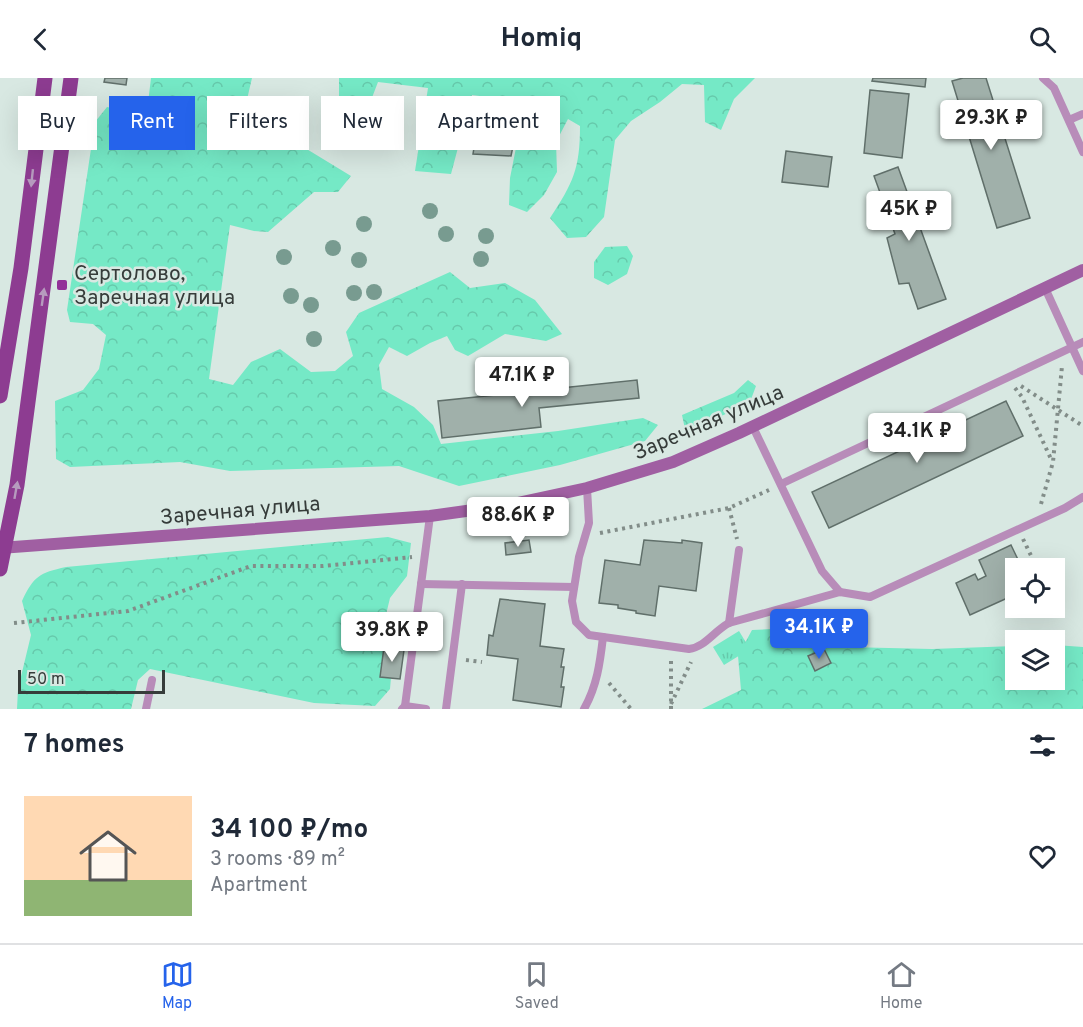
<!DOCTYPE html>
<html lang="en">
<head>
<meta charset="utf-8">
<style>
  body { margin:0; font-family:Overpass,sans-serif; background:#f6f6f7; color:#1f2937; height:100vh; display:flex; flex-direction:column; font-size:22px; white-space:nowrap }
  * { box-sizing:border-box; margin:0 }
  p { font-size:20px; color:#747a83 }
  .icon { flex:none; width:33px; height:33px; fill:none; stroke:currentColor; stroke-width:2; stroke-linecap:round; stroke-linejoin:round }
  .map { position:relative; height:631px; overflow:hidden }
  .details { display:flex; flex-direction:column; background:#fff; flex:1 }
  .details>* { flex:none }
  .hud { position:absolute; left:18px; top:18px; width:600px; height:54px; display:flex; gap:12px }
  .tools { position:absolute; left:1005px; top:480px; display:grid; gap:12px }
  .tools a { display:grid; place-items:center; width:60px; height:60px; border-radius:0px; background:#fff; box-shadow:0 6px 24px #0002; font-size:30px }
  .scale { position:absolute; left:18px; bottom:15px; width:147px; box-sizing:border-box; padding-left:6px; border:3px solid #363c3a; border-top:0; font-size:16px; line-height:21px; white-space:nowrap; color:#363c3a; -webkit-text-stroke:4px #d8e8e2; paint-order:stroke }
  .price { position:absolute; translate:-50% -51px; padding:0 14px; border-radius:6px; background:#fff; color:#222; font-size:20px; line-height:39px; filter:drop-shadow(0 2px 3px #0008) }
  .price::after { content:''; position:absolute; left:50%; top:36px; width:18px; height:14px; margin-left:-9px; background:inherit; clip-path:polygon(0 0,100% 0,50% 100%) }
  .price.active { background:#2563eb; color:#fff }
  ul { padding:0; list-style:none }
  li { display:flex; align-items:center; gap:18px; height:150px; padding:0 24px }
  li span { display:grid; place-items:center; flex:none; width:168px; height:120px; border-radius:0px; color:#555 }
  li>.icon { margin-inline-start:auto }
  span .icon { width:72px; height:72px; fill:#fffc; stroke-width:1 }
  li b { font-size:26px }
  h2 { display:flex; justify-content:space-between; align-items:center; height:72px; padding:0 24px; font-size:26px }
  .chip { padding:0 21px; border-radius:0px; background:#fff; box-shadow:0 6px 24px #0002; font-size:21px; line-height:54px }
  .chip.active { background:#2563eb; color:#fff }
  header { display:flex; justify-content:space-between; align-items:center; height:78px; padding:0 24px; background:#fff; font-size:27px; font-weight:700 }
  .dock { display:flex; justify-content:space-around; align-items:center; height:84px; border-top:2px solid #e0e1e3; background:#fff; font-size:16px; color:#747a83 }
  .dock a { display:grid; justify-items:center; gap:3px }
  .dock .active { color:#2563eb }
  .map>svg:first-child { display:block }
  .grass { fill:url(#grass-tufts) }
  .forest { fill:url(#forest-crowns) }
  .building { fill:#a0b0aa; stroke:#606f6a; stroke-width:1.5 }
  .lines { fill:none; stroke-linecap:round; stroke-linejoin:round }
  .path { stroke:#828d89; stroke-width:4; stroke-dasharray:3 4.5; stroke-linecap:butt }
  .lane { stroke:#b88cb9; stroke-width:8 }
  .secondary { stroke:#a05fa2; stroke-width:12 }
  .primary { stroke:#8d3c91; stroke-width:15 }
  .tree { fill:#789b90 }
  .oneway { fill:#b69bbe }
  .poi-dot { fill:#933198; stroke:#d8e8e2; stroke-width:2 }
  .labels { text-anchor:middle; stroke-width:5; stroke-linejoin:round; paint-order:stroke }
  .poi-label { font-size:21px; fill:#363c3a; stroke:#d8e8e2; text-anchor:start }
  .street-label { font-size:21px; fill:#363c3a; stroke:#d8e8e2 }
</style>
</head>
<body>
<header><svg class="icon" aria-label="back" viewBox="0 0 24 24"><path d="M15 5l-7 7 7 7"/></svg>Homiq<svg class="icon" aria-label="search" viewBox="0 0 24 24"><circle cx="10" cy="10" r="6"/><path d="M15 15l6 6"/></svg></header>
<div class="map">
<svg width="1083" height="631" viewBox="0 0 1083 631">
  <defs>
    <pattern id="grass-tufts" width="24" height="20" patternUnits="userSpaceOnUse" patternTransform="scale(1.5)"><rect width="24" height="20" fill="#75e9c6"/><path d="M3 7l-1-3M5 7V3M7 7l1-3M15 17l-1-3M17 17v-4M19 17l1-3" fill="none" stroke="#66c9ab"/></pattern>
    <pattern id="forest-crowns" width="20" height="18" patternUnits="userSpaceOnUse" patternTransform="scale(1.5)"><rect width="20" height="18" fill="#75e9c6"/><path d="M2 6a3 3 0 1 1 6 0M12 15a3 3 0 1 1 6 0" fill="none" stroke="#66c9ab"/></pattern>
  </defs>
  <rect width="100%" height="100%" fill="#d8e8e2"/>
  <path class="grass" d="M739,553L750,571L724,587L713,569Z"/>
  <g class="forest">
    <path d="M151,0H252L242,43L247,55L282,56L351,98L338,114H314L268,154L254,153L230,147L209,301L233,307L251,284L280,271L311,294L335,293L353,278L346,254L359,235L450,194L470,210L505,205L535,222L562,256L546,263L505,256L468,278L455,272L447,258L430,265L407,278L389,269L379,287L382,311L414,329L433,347L441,366L558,353L643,340L658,347L645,363L560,387L459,408L399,388L230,393L180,384L70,389L56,381L55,323L83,312L99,291L106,257L93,246L70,244L67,232L95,44L107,29L136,35L148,25Z"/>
    <path d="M339,0H755L734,21L721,52L705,44L704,7L682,6L660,24L631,43L615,62L604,139L586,159L567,160L550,140C573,105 580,91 580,48L568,41L556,64L557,94L544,117L527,134L509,127L510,100L525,24L472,17L451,96L415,93L428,10L378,4L360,51L339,48Z"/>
    <path d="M627,168L633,178L627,196L608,207L594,200V184L605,169Z"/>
    <path d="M748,302L756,308L750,324L693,352L685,351L682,337L734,315Z"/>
    <path d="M388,459L411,465L407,498L390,520L383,549L393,576L390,611L375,628L314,625L150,591L138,602L131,631H17L18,611L31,557L22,523C34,498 39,495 66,489Z"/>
    <path d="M810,549L846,569L932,571L1015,568L1016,602H1054L1055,567L1083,569V631H702L741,612L738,578L752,552Z"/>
  </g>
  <g class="building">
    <path d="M105,0H127L126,7L104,4Z"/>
    <path d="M873,0H926L925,9L872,3Z"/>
    <path d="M963,0H986L1030,140L997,150L952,3Z"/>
    <path d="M870,12L909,16L902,80L864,75Z"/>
    <path d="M480,33L519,39L511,78L473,76Z"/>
    <path d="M786,73L832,79L828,109L782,104Z"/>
    <path d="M898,89L946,221L918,231L909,205L899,206L887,160L895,156L874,98Z"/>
    <path d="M637,302L639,320L539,330L541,349L442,360L438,323Z"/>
    <path d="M1006,323L1023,358L829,450L812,414Z"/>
    <path d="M529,462L531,474L506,477L505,465Z"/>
    <path d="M644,462L682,465V462L702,465L696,513L659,508L655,538L636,535V533L618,530V527L599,525L605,482L640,487Z"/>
    <path d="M1011,467L1022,490H1016V520L1014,517L970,537L956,505L975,496L978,502L986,498L979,482Z"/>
    <path d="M500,521L545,526L540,568L564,571L561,589H564L561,609H564L561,629L513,622L518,581L487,577L489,557L493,558Z"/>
    <path d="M384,569L404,572L400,601L380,599Z"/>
    <path d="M824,571L831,585L815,593L808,578Z"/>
  </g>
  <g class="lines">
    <g class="path">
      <path d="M1021,308L1083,348"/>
      <path d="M1015,310L1022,319L1052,383"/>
      <path d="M1041,426L1053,384L1062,288"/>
      <path d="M729,430L737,461"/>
      <path d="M600,455L729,430L769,412"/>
      <path d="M1023,461L1037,490"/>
      <path d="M14,545L128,533L251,488H323L412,479"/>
      <path d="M466,582L482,584"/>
      <path d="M609,605L631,631"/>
      <path d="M671,626L691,584"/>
      <path d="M671,631V581"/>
    </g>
    <g class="lane">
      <path d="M1043,0L1054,10L1083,74"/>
      <path d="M1069,42L1083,36"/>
      <path d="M1045,210L1083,293"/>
      <path d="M753,349L822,493L840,514"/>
      <path d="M781,406L1083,264"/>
      <path d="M587,410L589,445L579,479L572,523L576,544L589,557L689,571C705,569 714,553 729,545L840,514L870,519L1065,430L1083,419"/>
      <path d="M421,506L574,509"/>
      <path d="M729,545L739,472"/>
      <path d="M405,628L426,631"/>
      <path d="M146,631L152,602"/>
      <path d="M402,631L405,628L430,438"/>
      <path d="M446,631L462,506"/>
      <path d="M584,631C597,608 600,585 603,559"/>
    </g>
    <path class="secondary" d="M0,470L430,438L509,427L587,410L673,384L739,355L1083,192"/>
    <g class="primary">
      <path d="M0,318L21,190L45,0"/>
      <path d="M0,491L17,407L71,0"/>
    </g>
  </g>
  <g class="tree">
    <circle cx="430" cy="133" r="8"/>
    <circle cx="364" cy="146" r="8"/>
    <circle cx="446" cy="156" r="8"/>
    <circle cx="486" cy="158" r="8"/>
    <circle cx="333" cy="170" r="8"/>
    <circle cx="284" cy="179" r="8"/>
    <circle cx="481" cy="181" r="8"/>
    <circle cx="359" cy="182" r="8"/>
    <circle cx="374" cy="214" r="8"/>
    <circle cx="354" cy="215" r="8"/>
    <circle cx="291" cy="218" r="8"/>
    <circle cx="311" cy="227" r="8"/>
    <circle cx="314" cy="261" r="8"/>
    <circle cx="554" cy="287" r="8"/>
  </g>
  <defs><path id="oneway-solid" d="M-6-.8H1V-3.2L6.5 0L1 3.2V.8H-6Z" transform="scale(1.5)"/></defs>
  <g class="oneway">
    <use href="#oneway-solid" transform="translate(32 100) rotate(96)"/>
    <use href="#oneway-solid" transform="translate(43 219) rotate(-82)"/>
    <use href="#oneway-solid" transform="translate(16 412) rotate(-80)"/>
  </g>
  <rect class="poi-dot" x="56" y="201" width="12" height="12" rx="3"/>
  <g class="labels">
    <g class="poi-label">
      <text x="74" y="202">Сертолово,<tspan x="74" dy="24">Заречная улица</tspan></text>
    </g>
    <g class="street-label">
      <text transform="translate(708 344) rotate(-23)" y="7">Заречная улица</text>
      <text transform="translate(240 432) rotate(-5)" y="7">Заречная улица</text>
    </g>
  </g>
</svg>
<div class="tools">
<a><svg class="icon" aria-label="locate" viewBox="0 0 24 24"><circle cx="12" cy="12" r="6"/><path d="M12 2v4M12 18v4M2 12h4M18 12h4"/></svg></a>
<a><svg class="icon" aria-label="layers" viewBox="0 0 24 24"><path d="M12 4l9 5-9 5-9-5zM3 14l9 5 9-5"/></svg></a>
</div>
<div class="scale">50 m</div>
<b class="price" style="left:991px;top:73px">29.3K ₽</b>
<b class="price" style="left:909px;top:164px">45K ₽</b>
<b class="price" style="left:522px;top:330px">47.1K ₽</b>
<b class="price" style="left:917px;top:386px">34.1K ₽</b>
<b class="price" style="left:518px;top:470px">88.6K ₽</b>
<b class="price active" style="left:819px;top:582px">34.1K ₽</b>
<b class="price" style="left:392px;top:585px">39.8K ₽</b>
<div class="hud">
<a class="chip">Buy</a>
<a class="chip active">Rent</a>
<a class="chip">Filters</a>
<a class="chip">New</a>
<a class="chip">Apartment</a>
</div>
</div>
<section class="details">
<h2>7 homes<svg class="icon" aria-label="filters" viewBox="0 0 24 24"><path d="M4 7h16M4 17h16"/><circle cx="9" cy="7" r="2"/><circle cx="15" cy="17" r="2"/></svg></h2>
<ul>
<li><span style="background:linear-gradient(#ffd9b3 70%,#8fb573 0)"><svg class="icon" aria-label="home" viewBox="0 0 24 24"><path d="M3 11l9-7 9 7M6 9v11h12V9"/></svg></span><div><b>34 100 ₽/mo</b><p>3 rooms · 89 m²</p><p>Apartment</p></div><svg class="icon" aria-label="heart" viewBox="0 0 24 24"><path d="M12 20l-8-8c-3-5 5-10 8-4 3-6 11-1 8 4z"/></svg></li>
</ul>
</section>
<nav class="dock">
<a class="active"><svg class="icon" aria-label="map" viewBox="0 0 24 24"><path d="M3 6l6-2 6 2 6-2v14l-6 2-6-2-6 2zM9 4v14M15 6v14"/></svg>Map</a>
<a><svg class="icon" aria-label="saved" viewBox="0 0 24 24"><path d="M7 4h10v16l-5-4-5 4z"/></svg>Saved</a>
<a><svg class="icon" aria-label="home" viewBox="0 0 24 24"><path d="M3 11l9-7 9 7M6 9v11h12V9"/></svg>Home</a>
</nav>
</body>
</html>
